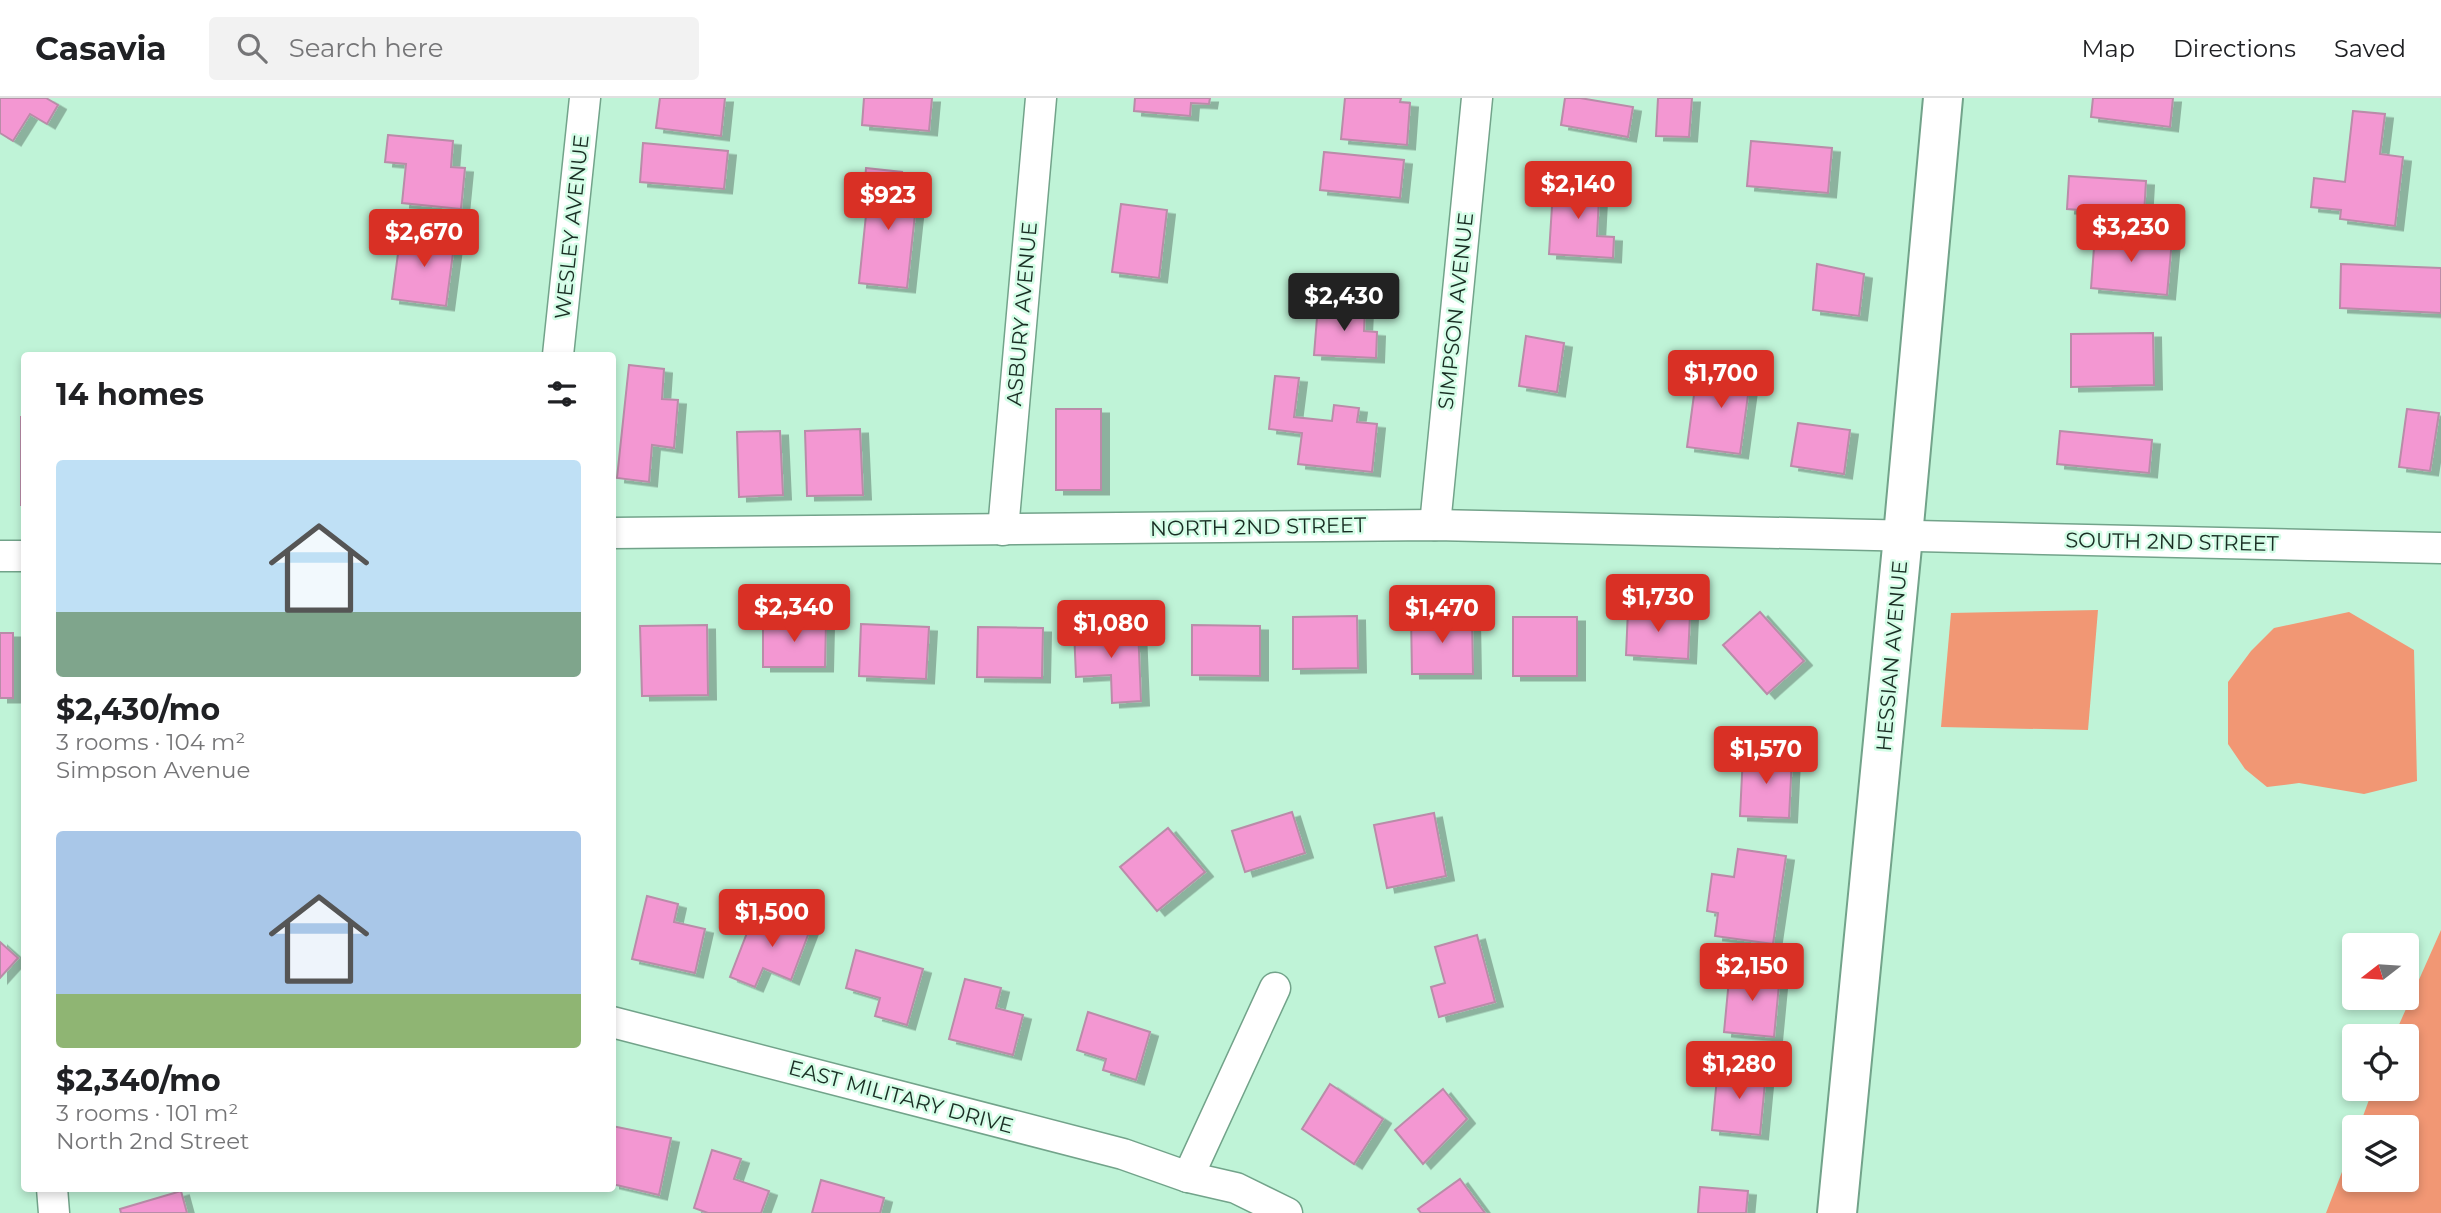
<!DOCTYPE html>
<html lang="en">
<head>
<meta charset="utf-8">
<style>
  body { margin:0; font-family:Montserrat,sans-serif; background:#f2f2f2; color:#202124; height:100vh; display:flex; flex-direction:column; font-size:26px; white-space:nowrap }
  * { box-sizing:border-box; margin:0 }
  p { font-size:23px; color:#757577 }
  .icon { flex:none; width:38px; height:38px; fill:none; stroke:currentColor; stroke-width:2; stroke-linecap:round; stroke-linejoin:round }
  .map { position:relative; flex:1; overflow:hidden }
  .side { position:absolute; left:21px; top:254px; width:595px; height:840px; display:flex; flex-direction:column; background:#fff; border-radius:7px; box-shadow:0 4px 10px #0003 }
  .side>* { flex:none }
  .needle { width:46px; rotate:253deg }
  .buttons { position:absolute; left:2342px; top:835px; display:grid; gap:14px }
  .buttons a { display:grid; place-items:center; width:77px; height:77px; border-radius:7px; background:#fff; box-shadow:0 4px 10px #0003; font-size:35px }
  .price { position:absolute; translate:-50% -60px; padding:0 16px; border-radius:7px; background:#d93025; color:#fff; font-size:23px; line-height:46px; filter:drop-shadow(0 2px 4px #0008) }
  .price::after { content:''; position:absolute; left:50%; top:42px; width:21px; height:16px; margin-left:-10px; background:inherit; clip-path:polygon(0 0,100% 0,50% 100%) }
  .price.selected { background:#222; color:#fff }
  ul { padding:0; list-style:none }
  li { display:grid; align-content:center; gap:14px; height:371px; padding:0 35px }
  li span { display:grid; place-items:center; height:217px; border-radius:7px; color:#555 }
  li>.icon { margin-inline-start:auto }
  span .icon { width:126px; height:126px; fill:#fffc; stroke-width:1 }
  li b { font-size:30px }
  h2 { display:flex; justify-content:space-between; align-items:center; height:84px; padding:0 35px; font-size:30px }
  header { display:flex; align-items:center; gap:42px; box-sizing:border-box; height:98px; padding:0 35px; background:#fff; border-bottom:2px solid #e0e0e0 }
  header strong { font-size:33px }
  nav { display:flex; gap:38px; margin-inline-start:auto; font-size:24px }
  .search { width:490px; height:63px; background:#f2f2f2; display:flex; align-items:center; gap:18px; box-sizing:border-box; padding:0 24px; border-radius:7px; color:#757577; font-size:26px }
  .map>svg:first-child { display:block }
  .green { fill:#f19774 }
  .building { fill:#f397d2; stroke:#b98ca8; stroke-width:2; filter:url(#shadow) }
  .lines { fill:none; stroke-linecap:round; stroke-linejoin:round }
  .street-casing { stroke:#72a38a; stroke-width:33 }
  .secondary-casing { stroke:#72a38a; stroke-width:42 }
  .street { stroke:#fff; stroke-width:30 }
  .secondary { stroke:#fff; stroke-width:38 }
  .labels { text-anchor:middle; stroke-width:5; stroke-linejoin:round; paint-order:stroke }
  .street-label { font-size:21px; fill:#192d23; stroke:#d4fde7 }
</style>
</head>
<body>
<header>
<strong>Casavia</strong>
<div class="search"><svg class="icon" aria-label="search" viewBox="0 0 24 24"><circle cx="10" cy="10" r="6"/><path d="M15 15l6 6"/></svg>Search here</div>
<nav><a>Map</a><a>Directions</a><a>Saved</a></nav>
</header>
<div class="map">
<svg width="2441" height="1115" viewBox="0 0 2441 1115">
  <defs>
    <filter id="shadow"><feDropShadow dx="8" dy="4.5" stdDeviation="0" flood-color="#0004"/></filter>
  </defs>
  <rect width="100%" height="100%" fill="#bff3d7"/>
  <g class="green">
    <path d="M2098,512L2088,632L1941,629L1951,515Z"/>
    <path d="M2349,514L2414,552L2417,683L2364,696L2299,685L2267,689L2245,671L2228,646V584L2251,553L2274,530Z"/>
    <path d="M2441,832V1115H2326L2354,1043V1082H2406V1029H2359L2373,991L2406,990V938H2394Z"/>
  </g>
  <g class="building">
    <path d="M0,0H46L58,7L47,26L30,16L13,43L0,35Z"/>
    <path d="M660,0H725L721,38L656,30Z"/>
    <path d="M864,0H932L929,33L862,27Z"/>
    <path d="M1135,0H1210L1209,6L1191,5L1190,18L1134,13Z"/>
    <path d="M1345,0H1401L1400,4L1410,5L1407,47L1341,41Z"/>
    <path d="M1565,0H1580L1633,9L1628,39L1561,27Z"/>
    <path d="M1658,0H1692L1689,39L1656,38Z"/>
    <path d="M2093,0H2173L2170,29L2091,19Z"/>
    <path d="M2353,13L2385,16L2380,56L2403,59L2395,128L2340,121L2341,112L2311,109L2314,80L2345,84Z"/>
    <path d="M388,37L453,43L451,69L465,70L461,111L402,105L406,66L385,64Z"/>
    <path d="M1751,43L1832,50L1828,95L1747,88Z"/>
    <path d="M643,45L728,53L724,91L640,84Z"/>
    <path d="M1324,54L1404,62L1400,100L1320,92Z"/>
    <path d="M866,70L902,74L899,96L917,98L907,190L859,185L866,117L880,118L882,98L864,96Z"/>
    <path d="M2069,78L2146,83L2144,117L2067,111Z"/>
    <path d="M1564,79L1600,81L1597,138L1614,139L1613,160L1549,156L1553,92L1563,93Z"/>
    <path d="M1121,106L1167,112L1159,180L1112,174Z"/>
    <path d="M401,133L455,140L446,208L392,201Z"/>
    <path d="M2095,136L2172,142L2167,197L2091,190Z"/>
    <path d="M1817,166L1864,176L1859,218L1813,212Z"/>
    <path d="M2341,166L2441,170V215L2340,210Z"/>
    <path d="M1318,207L1365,210L1364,233L1377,234L1376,260L1314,257Z"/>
    <path d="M2153,235L2154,287L2071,289V236Z"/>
    <path d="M1526,238L1564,245L1557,294L1519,288Z"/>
    <path d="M1722,263L1752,268L1740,356L1687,349L1696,282L1719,286Z"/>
    <path d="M629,267L664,271L662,301L678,302L674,350L652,347L649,384L617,380Z"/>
    <path d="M1275,278L1299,280L1294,319L1332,323L1334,307L1359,310L1357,324L1377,326L1372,374L1298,366L1302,335L1269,331Z"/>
    <rect x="1056" y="311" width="45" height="81"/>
    <path d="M2407,311L2439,315L2430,373L2399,369Z"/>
    <rect x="21" y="319" width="3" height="88"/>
    <path d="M1798,325L1850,332L1844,376L1791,368Z"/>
    <path d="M860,331L863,397L807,398L805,333Z"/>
    <path d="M780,333L783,397L739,399L737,334Z"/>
    <path d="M2060,333L2152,342L2149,375L2057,366Z"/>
    <path d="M1628,512L1690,516L1688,561L1626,557Z"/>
    <path d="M1760,514L1804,563L1767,596L1723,547Z"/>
    <path d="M1357,518L1358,570L1293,571V519Z"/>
    <path d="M1411,518H1472L1473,576H1412Z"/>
    <rect x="1513" y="519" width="64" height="59"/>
    <path d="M763,524H826L825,569H763Z"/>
    <path d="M861,526L929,529L926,581L859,578Z"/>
    <path d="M707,527L708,597L642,598L640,528Z"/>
    <path d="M1192,527L1260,528V578L1192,577Z"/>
    <path d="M978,529L1043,530L1042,580L977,579Z"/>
    <path d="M1138,529L1141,603L1112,605L1111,577L1076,579L1074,532Z"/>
    <rect x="0" y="535" width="13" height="65"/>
    <path d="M1743,656L1792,659L1789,720L1740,718Z"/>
    <path d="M1292,714L1305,755L1245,774L1232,733Z"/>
    <path d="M1434,715L1446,778L1387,790L1374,727Z"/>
    <path d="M1168,730L1205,774L1157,813L1120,769Z"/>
    <path d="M1738,751L1786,758L1773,846L1715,838L1718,815L1707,813L1712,776L1734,779Z"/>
    <path d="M647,798L678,806L674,824L705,831L695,875L632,861Z"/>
    <path d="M789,812L814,821L791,882L763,870L755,889L730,879L752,822L781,833Z"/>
    <path d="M1477,837L1495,904L1439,919L1431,889L1445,885L1435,849Z"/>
    <path d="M0,844L18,860L0,880Z"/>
    <path d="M856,852L923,871L907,927L875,918L880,900L846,890Z"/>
    <path d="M1730,871L1780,876L1774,939L1724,934Z"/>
    <path d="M965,881L1001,890L996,910L1023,917L1013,957L949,941Z"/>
    <path d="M1088,914L1150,934L1136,982L1103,972L1106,961L1077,952Z"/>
    <path d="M1718,969L1766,974L1760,1037L1712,1032Z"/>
    <path d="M1330,986L1383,1021L1354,1066L1302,1031Z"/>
    <path d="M1443,991L1467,1021L1423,1066L1395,1032Z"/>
    <path d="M612,1028L671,1040L659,1097L612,1086Z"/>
    <path d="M712,1052L741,1061L734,1081L769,1093L761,1115H708L694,1110Z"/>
    <path d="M1460,1081L1485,1115H1421L1418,1111Z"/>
    <path d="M821,1082L884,1100L880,1115H812Z"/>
    <path d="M1700,1089L1748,1093L1746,1115H1698Z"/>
    <path d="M181,1093L187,1115H121L120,1111Z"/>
  </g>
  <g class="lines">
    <g class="street-casing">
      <g id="street">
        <path d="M558,257L585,0"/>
        <path d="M1435,427L1477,0"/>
        <path d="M1003,432L1041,0"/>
        <path d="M612,435L1435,427L2441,450"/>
        <path d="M0,458H24"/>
        <path d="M612,924L1123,1056L1188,1079L1236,1090L1287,1115"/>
        <path d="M1188,1079L1275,890"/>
        <path d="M52,1090L54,1115"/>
      </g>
    </g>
    <g class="secondary-casing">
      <path id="secondary" d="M1837,1115L1903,438L1943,0"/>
    </g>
    <use href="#street" class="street"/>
    <use href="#secondary" class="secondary"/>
  </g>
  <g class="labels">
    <g class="street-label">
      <text transform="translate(572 129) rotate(-84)" y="7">WESLEY AVENUE</text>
      <text transform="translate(1456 213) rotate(-84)" y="7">SIMPSON AVENUE</text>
      <text transform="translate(1022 216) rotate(-85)" y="7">ASBURY AVENUE</text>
      <text transform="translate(1258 429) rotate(-1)" y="7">NORTH 2ND STREET</text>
      <text transform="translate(2172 444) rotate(1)" y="7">SOUTH 2ND STREET</text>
      <text transform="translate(1892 558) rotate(-85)" y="7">HESSIAN AVENUE</text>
      <text transform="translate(901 999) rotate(15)" y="7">EAST MILITARY DRIVE</text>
    </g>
  </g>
</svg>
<div class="buttons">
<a><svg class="needle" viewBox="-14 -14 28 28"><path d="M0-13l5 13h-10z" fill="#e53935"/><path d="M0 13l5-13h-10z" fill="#757577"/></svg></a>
<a><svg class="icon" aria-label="locate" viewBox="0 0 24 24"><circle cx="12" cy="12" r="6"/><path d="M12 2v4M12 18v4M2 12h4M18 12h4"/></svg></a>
<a><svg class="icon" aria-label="layers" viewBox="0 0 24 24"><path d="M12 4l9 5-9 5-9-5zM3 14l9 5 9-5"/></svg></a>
</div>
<b class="price" style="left:1578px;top:123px">$2,140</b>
<b class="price" style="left:888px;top:134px">$923</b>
<b class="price" style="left:2131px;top:166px">$3,230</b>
<b class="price" style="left:424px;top:171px">$2,670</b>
<b class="price selected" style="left:1344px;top:235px">$2,430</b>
<b class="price" style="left:1721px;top:312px">$1,700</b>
<b class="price" style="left:1658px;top:536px">$1,730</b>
<b class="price" style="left:794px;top:546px">$2,340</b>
<b class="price" style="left:1442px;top:547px">$1,470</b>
<b class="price" style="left:1111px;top:562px">$1,080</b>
<b class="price" style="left:1766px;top:688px">$1,570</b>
<b class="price" style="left:772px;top:851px">$1,500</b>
<b class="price" style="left:1752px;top:905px">$2,150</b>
<b class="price" style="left:1739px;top:1003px">$1,280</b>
<section class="side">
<h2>14 homes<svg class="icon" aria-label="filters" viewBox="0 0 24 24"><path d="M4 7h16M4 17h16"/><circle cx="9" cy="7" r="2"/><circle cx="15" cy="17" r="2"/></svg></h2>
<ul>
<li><span style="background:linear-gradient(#bfe0f5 70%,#7fa58c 0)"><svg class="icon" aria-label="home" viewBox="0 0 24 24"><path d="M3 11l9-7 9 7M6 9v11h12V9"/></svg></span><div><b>$2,430/mo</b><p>3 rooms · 104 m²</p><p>Simpson Avenue</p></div></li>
<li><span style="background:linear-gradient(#a9c7e8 75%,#8fb573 0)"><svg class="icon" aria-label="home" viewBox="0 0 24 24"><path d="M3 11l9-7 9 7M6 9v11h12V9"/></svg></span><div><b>$2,340/mo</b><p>3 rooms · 101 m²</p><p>North 2nd Street</p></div></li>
</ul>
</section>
</div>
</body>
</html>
